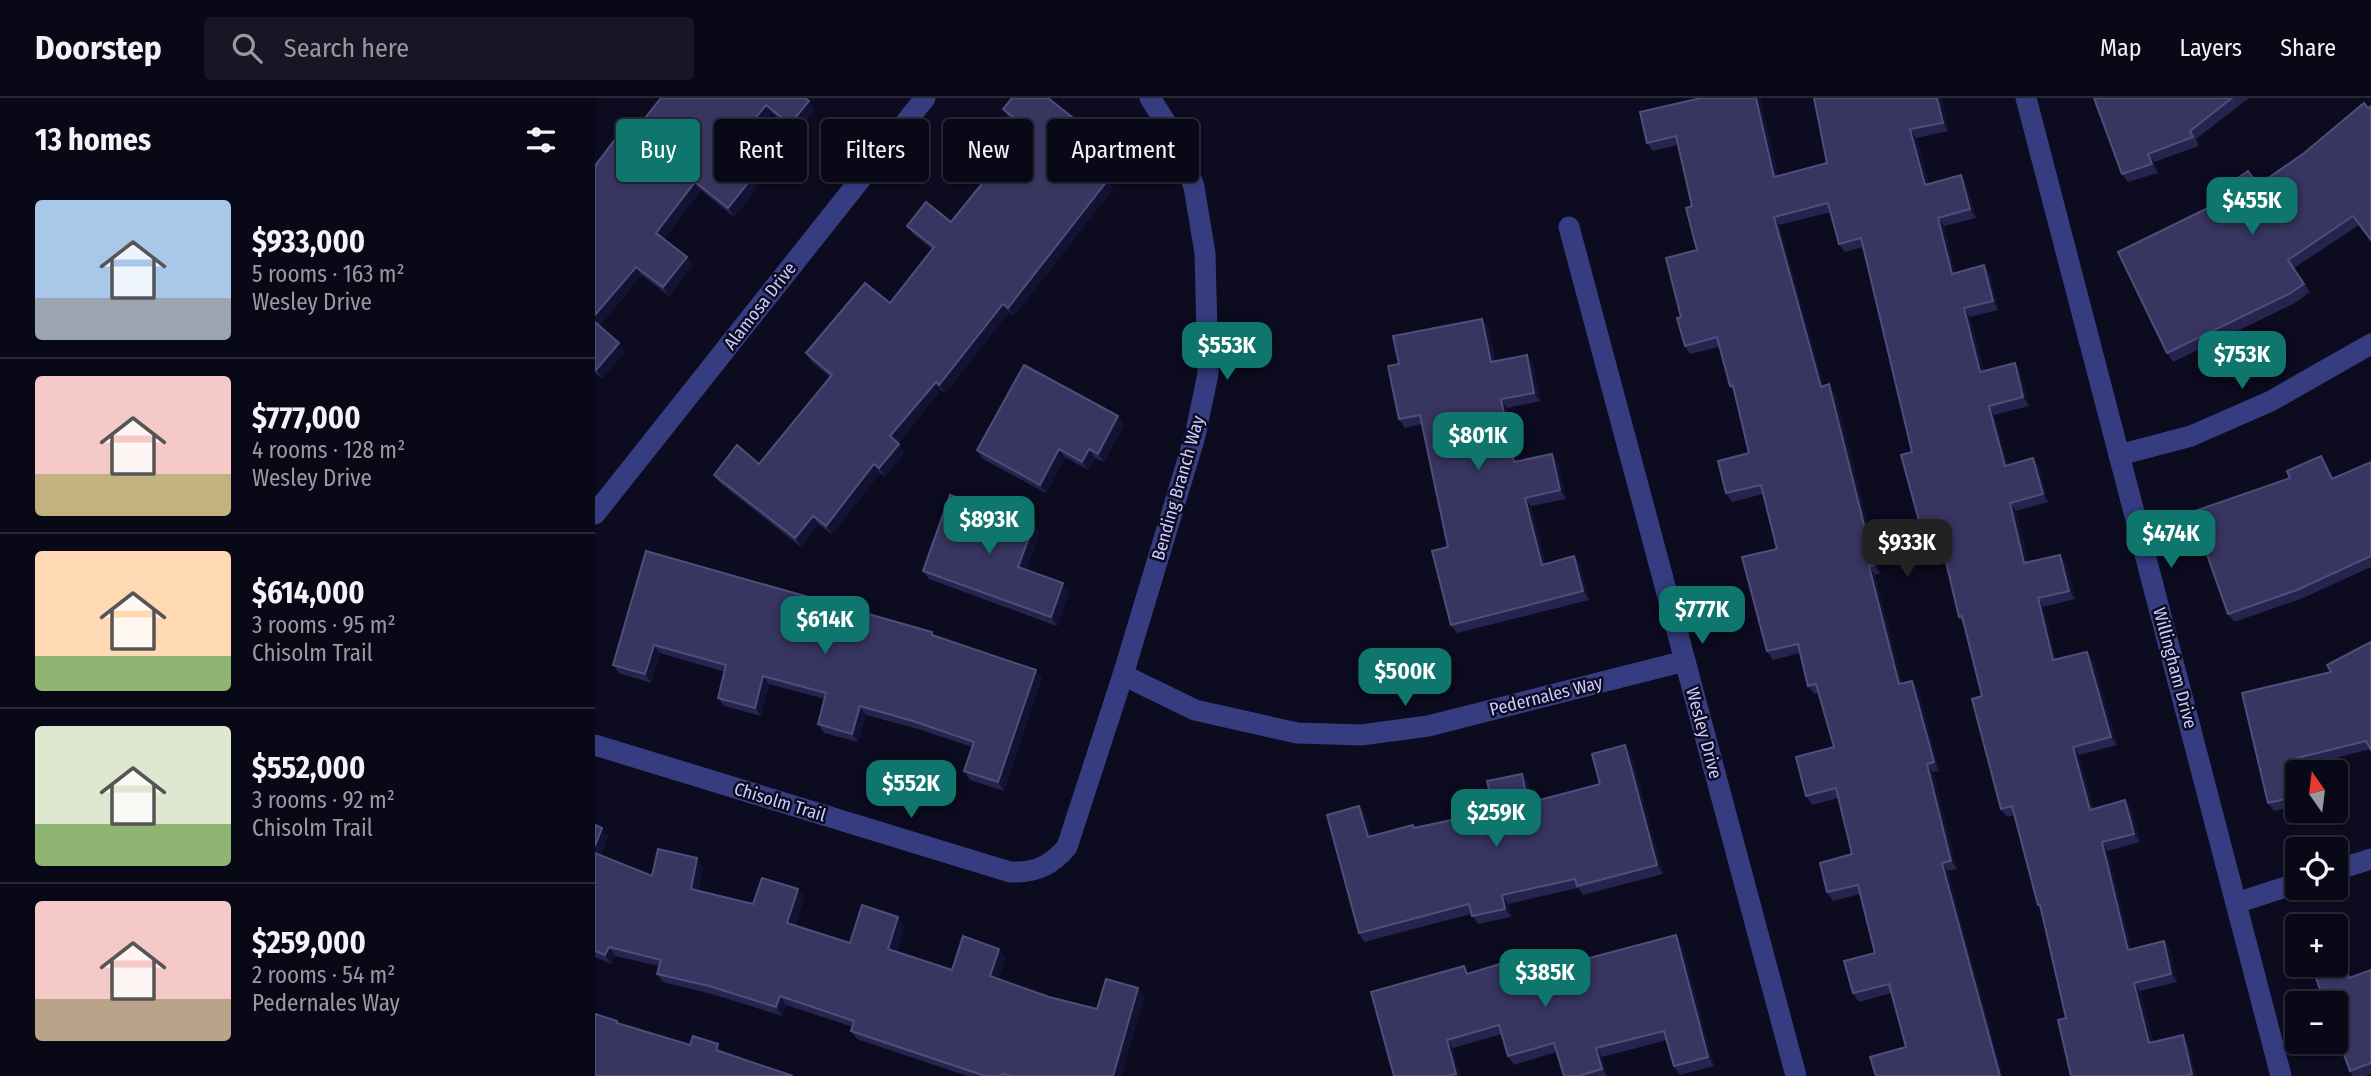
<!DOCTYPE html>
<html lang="en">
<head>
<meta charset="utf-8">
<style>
  body { margin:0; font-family:"Fira Sans Condensed",sans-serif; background:#171624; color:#f1f3f6; height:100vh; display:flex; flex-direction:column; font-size:26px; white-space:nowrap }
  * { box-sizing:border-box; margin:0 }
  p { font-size:23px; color:#999aa1 }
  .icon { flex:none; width:38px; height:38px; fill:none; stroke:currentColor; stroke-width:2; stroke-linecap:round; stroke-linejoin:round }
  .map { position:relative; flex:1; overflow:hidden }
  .side { display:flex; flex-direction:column; background:#090817; width:595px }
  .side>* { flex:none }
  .top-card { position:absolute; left:21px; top:21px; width:665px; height:63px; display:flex; gap:14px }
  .needle { width:46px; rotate:346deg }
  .fabs { position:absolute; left:1690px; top:662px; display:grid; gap:14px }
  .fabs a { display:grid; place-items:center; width:63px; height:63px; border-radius:7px; background:#090817; box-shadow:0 2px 5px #0004,0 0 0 2px #292936; font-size:35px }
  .price { position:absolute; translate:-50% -60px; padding:0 16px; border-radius:14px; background:#0f766e; color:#fff; font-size:23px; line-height:46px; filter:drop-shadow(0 2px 4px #0008) }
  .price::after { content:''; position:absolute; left:50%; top:42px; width:21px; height:16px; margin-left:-10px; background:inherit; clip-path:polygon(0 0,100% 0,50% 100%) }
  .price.current { background:#222; color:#fff }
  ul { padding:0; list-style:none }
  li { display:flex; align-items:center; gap:21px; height:175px; padding:0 35px }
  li+li { border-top:2px solid #292936 }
  li span { display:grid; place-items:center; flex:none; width:196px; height:140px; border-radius:7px; color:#555 }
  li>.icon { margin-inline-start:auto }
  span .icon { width:84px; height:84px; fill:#fffc; stroke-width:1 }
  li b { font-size:30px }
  h2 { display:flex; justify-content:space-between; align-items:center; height:84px; padding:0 35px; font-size:30px }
  .tag { padding:0 24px; border-radius:7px; background:#090817; box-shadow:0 2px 5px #0004,0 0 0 2px #292936; font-size:24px; line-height:63px }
  .tag.current { background:#0f766e; color:#fff }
  header { display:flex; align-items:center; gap:42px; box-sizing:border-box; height:98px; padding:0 35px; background:#090817; border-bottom:2px solid #292936 }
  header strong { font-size:33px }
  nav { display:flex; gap:38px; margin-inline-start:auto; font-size:24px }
  .search { width:490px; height:63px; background:#171624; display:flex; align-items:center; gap:18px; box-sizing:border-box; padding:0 24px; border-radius:7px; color:#999aa1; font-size:26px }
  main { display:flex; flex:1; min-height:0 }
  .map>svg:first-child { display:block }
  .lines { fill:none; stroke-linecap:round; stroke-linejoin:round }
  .street { stroke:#353c80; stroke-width:21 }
  .wall { fill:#26244e }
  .shaded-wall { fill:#141233 }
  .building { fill:#383661; stroke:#4f4d7a; stroke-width:2 }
  .labels { text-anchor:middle; stroke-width:5; stroke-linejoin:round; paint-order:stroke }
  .street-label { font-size:18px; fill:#cacbff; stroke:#0c0b1f }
</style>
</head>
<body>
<header>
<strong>Doorstep</strong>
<div class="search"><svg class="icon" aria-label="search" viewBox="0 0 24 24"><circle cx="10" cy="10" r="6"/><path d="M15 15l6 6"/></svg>Search here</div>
<nav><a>Map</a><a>Layers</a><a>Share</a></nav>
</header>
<main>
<section class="side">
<h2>13 homes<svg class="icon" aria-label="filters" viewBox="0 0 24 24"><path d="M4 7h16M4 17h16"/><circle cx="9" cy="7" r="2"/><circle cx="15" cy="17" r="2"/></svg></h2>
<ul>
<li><span style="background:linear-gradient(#a9c7e8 70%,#9aa5b1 0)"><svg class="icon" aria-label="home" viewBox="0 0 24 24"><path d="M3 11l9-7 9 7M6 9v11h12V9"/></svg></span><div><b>$933,000</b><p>5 rooms · 163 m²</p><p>Wesley Drive</p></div></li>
<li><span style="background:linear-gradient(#f6c9c9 70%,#c2b280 0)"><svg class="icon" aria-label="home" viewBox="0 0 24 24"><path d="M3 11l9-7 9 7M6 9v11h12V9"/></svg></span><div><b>$777,000</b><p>4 rooms · 128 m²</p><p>Wesley Drive</p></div></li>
<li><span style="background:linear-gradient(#ffd9b3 75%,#8fb573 0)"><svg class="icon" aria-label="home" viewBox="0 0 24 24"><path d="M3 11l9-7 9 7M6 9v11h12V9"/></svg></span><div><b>$614,000</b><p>3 rooms · 95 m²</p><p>Chisolm Trail</p></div></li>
<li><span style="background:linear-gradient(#dfe7d0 70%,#8fb573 0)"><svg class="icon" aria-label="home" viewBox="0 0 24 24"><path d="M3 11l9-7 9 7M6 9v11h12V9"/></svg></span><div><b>$552,000</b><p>3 rooms · 92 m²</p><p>Chisolm Trail</p></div></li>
<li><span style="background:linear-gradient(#f6c9c9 70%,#b9a48a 0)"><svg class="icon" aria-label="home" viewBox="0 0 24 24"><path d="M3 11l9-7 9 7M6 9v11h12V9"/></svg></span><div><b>$259,000</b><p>2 rooms · 54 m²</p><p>Pedernales Way</p></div></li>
</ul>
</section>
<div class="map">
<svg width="1776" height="978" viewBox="0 0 1776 978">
  <rect width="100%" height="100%" fill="#0c0b1f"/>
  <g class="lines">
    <g class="street">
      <path d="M1431,0L1686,978"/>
      <path d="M974,129L1201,978"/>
      <path d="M1524,357L1596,338L1676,303L1776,246"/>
      <path d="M0,416L330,0"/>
      <path d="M528,577L600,612L702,635L766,637L833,628L1090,563"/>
      <path d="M0,647L415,774C440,775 456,768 472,749L528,577L600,338L613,276L610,155L599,89L584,45L555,0"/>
      <path d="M1741,772L1776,761"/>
      <path d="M1641,805L1703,785"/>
    </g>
  </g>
  <g class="wall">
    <path d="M66,0L214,3L220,12L200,35L177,15L136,66L156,81L162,90L139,119L106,92L69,141L92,159L98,167L74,198L47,177L4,228L30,254L7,280L0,275V68L27,49Z"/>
    <path d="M1165,0L1183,78L1232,65L1347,0L1353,33L1321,40L1334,86H1372L1381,120L1349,128L1360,175L1395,176L1403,212L1375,219L1389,273L1420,265L1425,274L1434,308L1399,317L1413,367L1444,369L1453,404L1421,413L1433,464L1471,465L1480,501L1448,509L1461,561L1498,562L1522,647L1484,657L1498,711L1536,710L1545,744L1513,753L1536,851L1575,852L1582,884L1545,893L1558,944L1593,946L1601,978H1476L1471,920L1446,811L1443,807L1419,717L1412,719L1406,711L1387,598L1369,527L1364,519L1344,435L1332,439L1326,430L1317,354L1268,149L1250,154L1244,146L1236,114L1184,127L1229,288L1240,295L1285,475L1280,477L1307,585L1323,591L1344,673L1338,674L1362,771L1353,773L1311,949L1297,895L1264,904L1258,895L1280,855L1265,796L1238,803L1232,794L1257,756L1243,700L1217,707L1211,698L1239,649L1224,595L1219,596L1213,588L1205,555L1178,562L1172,553L1182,451L1168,396L1137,404L1131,395L1154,355L1139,294L1135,288L1124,249L1095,256L1090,248L1086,219L1102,152L1097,108L1083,47L1058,53L1052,45Z"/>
    <path d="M1499,0H1654L1601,41L1604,48L1559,64L1563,75L1533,84L1527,76Z"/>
    <path d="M1776,8V142L1764,127L1699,170L1715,194L1700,205L1578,264L1572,255L1619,107L1663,87Z"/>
    <path d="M408,11L515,49L521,57L506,78L512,83L518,91L419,218L414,214L350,295L346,292L303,345L310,354L290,379L285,375L237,436L223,426L206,449L125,385L119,377L164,366L235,279L217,264L211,255L295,205L337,151L318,136L312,128L356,124L430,32L414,20Z"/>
    <path d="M893,229L900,263L938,265L945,303L912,310L923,363L957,356L963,365L971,401L936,408L950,466L979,458L985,467L994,502L862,535L856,527L853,449L827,326L810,330L804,321V266Z"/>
    <path d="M523,318L529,327L509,364L500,360L493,372L470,359L451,395L388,361L382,352Z"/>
    <path d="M1776,364V469L1708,500L1639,524L1633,516L1732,367L1739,381Z"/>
    <path d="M439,426L444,435L431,472L474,494L462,528L334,481L328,473Z"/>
    <path d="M51,453L337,534L339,537L447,580L409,693L375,682L369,673L377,649L323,631L271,617L263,644L229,635L223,626L230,601L174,586L166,618L129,608L123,600L130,574L65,555L56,585L24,575L18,567Z"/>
    <path d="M1736,574L1776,651L1708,668L1709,674H1703V707L1679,713L1673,705Z"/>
    <path d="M1036,655L1068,776L988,797L983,790L913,806L916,819L883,826L876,816L769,844L764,835L770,716L776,738L899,713L927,676L933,684L937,704L1005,686Z"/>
    <path d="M0,727L7,730L13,738L6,757L57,778L108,769L103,792L158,806L203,791L209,800L200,828L255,845L309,828L301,854L357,872L410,860L403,881L454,899L502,911L543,890L549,899L526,978H372L262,941L256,933L258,929L191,907L187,918L120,897L68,884L62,876L64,868L20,858L16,866L0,859Z"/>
    <path d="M1087,846L1119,968L1085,977L1079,968L1072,942L1007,959L1012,978H969L961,954L919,967L913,958L907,936L858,950L865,978H799L874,875L948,853L954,862L956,870Z"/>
    <path d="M1745,855L1750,864L1756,879L1776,872V976L1770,978H1758L1755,973Z"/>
  </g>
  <g class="shaded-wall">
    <path d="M1161,0H1165L1185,87L1179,79Z"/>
    <path d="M1342,0H1347L1353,33L1348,25Z"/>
    <path d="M214,3L220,12L200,35L195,26Z"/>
    <path d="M171,7L177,15L135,68L129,59Z"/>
    <path d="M1315,31L1321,40L1336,95L1330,87Z"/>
    <path d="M515,49L521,57L504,80L498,72Z"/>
    <path d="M1553,56L1559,64L1563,75L1557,66Z"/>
    <path d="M1366,77L1372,86L1381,120L1375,111Z"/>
    <path d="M156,81L162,90L139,119L133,110Z"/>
    <path d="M512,83L518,91L419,218L413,210Z"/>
    <path d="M100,84L106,92L67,144L61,135Z"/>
    <path d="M1179,119L1184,127L1232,297L1226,289Z"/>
    <path d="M1343,120L1349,128L1362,184L1357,176Z"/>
    <path d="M92,159L98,167L74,198L68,189Z"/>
    <path d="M1389,167L1395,176L1403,212L1398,203Z"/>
    <path d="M41,169L47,177L2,230L0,227V217Z"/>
    <path d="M408,206L414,214L350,295L344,287Z"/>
    <path d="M1369,210L1375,219L1391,282L1385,274Z"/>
    <path d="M887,221L893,229L901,272L896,264Z"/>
    <path d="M24,245L30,254L7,280L1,272Z"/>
    <path d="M932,257L938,265L945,303L939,295Z"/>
    <path d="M1420,265L1425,274L1434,308L1428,299Z"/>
    <path d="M341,284L346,292L301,347L295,338Z"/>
    <path d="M1234,286L1240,295L1285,475L1279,467Z"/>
    <path d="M906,301L912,310L925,372L919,364Z"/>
    <path d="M1394,308L1399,317L1416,377L1410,368Z"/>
    <path d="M523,318L529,327L509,364L503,356Z"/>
    <path d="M304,346L310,354L290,379L284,370Z"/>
    <path d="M464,351L470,359L451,395L445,387Z"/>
    <path d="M494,351L500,360L493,372L487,364Z"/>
    <path d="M957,356L963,365L971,401L965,392Z"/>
    <path d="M1726,358L1732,367L1743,390L1737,381Z"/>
    <path d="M1438,360L1444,369L1453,404L1448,396Z"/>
    <path d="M279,366L285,375L237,436L231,428Z"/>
    <path d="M930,400L936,408L953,475L947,467Z"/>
    <path d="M1415,405L1421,413L1435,474L1429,465Z"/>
    <path d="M218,418L223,426L206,449L200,440Z"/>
    <path d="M439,426L444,435L429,477L423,469Z"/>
    <path d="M1465,457L1471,465L1480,501L1474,493Z"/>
    <path d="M979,458L985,467L994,502L988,493Z"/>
    <path d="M1274,468L1280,477L1310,595L1304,586Z"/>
    <path d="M468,485L474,494L462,528L456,519Z"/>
    <path d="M1443,500L1448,509L1464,570L1458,562Z"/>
    <path d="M59,547L65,555L56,585L50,576Z"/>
    <path d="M1492,554L1498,562L1522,647L1516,639Z"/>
    <path d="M441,572L447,580L409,693L403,684Z"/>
    <path d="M168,578L174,586L166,618L160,610Z"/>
    <path d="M1317,583L1323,591L1344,673L1339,664Z"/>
    <path d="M265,608L271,617L263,644L257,636Z"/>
    <path d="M1030,647L1036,655L1068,776L1062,767Z"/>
    <path d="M1478,649L1484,657L1500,720L1495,712Z"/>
    <path d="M1702,660L1708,668L1709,674H1706Z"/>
    <path d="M1332,666L1338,674L1362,771L1356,763Z"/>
    <path d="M927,676L933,684L939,714L933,705Z"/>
    <path d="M1530,702L1536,710L1545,744L1539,736Z"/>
    <path d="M764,708L770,716L779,748L773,739Z"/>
    <path d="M7,730L13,738L4,762L0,757V748Z"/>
    <path d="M1507,744L1513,753L1539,860L1533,852Z"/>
    <path d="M102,760L108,769L101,799L96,791Z"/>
    <path d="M1347,765L1353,773L1408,978H1405Z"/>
    <path d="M203,791L209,800L198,834L192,825Z"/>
    <path d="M907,797L913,806L916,819L910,811Z"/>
    <path d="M303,819L309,828L299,859L293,851Z"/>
    <path d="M1081,837L1087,846L1119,968L1113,959Z"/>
    <path d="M1569,843L1575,852L1582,884L1576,876Z"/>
    <path d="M14,849L20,858L16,866L10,857Z"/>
    <path d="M404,851L410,860L401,887L395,878Z"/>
    <path d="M948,853L954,862L959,879L953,871Z"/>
    <path d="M1745,855L1750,864L1760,889L1754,880Z"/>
    <path d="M1539,885L1545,893L1560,953L1554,945Z"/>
    <path d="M543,890L549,899L526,978H518Z"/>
    <path d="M185,898L191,907L187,918L181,909Z"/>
    <path d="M1588,937L1593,946L1601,978H1598L1597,976Z"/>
    <path d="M852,942L858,950L865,978H863L861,976Z"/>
    <path d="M123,946L129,954L127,961L121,952Z"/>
    <path d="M1001,950L1007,959L1012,978L1007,971Z"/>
  </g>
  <g class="building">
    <path d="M66,0H210L214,3L195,26L171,7L129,59L156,81L133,110L100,84L61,135L92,159L68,189L41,169L0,217V68L19,43L27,49Z"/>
    <path d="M417,0H453L515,49L498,72L512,83L413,210L408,206L344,287L341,284L295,338L304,346L284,370L279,366L231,428L218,418L200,440L119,377L142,347L164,366L237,277L211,255L270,185L295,205L339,149L312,128L331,104L356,124L432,30L408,11Z"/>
    <path d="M1106,0H1161L1179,79L1232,65L1219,0H1342L1348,25L1315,31L1330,87L1366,77L1375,111L1343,120L1357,176L1389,167L1398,203L1369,210L1385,274L1420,265L1428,299L1394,308L1410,368L1438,360L1448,396L1415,405L1429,465L1465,457L1474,493L1443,500L1458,562L1492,554L1516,639L1478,649L1495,712L1530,702L1539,736L1507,744L1533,852L1569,843L1576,876L1539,885L1554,945L1588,937L1597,976L1589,978H1476L1463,922L1471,920L1445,807H1443L1417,708L1406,711L1377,601L1387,598L1367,518L1364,519L1342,426L1326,430L1306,357L1317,354L1266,140L1244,146L1233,105L1179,119L1226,289L1234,286L1279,467L1274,468L1304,586L1317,583L1339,664L1332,666L1356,763L1347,765L1405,978H1281L1275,959L1311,949L1294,886L1258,895L1249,863L1280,855L1263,787L1232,794L1225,765L1257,756L1241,690L1211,698L1201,659L1239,649L1221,586L1213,588L1203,546L1172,553L1147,459L1182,451L1166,387L1131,395L1123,363L1154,355L1138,288H1135L1122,239L1090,248L1082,220L1086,219L1071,160L1102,152L1091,110L1097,108L1081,38L1052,45L1045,14Z"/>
    <path d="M1499,0H1637L1595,33L1598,39L1553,56L1557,66L1527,76Z"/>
    <path d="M1769,5L1773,10L1776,8V142L1758,118L1693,162L1709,186L1694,196L1572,255L1523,154L1619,107L1614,99L1653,73L1663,87L1708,56Z"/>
    <path d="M887,221L896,264L932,257L939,295L906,301L919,364L957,356L965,392L930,400L947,467L979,458L988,493L856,527L837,453L853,449L825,317L804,321L793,268L804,266L798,238Z"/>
    <path d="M0,224L24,245L1,272L0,271Z"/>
    <path d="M429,267L523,318L503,356L494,351L487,364L464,351L445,387L382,352Z"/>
    <path d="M1726,358L1737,381L1776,364V458L1702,492L1633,516L1597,414L1695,380L1692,373Z"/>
    <path d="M355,397L439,426L423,469L468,485L456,519L328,473Z"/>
    <path d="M51,453L337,534V537L441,572L403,684L369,673L379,644L318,623L265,608L257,636L223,626L231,595L168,578L160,610L123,600L131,567L59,547L50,576L18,567Z"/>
    <path d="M1776,544V652L1771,643L1702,660L1706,674H1703V698L1673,705L1647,595L1736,574L1732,567Z"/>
    <path d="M1030,647L1062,767L982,788L980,781L907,797L910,811L877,818L874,806L764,835L732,717L764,708L773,739L818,727L819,730L899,713L892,683L927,676L933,705L1005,686L997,656Z"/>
    <path d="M0,727L7,730L0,748Z"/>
    <path d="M63,751L102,760L96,791L158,806L167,780L203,791L192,825L255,845L267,807L303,819L293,851L357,872L368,838L404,851L395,878L454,899L502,911L511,881L543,890L518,978H417L408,976L407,978H390L256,933L259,923L185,898L181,909L114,888L62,876L66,862L14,849L10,857L0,853V755L57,778Z"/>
    <path d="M1081,837L1113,959L1079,968L1069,933L1001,950L1007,971L983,978H969L959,945L913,958L904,927L852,942L861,976L852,978H799L776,894L869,868L872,876L948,853L953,871Z"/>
    <path d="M1745,855L1754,880L1776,872V965L1755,973L1741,935V905H1730L1716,866H1741V856Z"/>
    <path d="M0,916L22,923V925L95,947L98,938L123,946L121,952L198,978H0Z"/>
  </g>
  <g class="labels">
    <g class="street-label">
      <text transform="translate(165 208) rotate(-52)" y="6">Alamosa Drive</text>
      <text transform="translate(583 390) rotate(-74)" y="6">Bending Branch Way</text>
      <text transform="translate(1580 570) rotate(75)" y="6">Willingham Drive</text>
      <text transform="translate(951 598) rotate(-14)" y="6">Pedernales Way</text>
      <text transform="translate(1109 635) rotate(75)" y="6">Wesley Drive</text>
      <text transform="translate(185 704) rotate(17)" y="6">Chisolm Trail</text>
    </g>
  </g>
</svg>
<div class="fabs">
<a><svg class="needle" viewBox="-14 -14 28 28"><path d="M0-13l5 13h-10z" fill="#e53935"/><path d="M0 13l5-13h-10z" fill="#999aa1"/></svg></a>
<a><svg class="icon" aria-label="locate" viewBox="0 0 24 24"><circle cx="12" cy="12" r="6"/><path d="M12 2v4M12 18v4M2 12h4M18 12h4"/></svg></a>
<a>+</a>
<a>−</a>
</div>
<b class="price" style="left:1657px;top:139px">$455K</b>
<b class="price" style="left:632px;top:284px">$553K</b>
<b class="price" style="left:1647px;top:293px">$753K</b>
<b class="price" style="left:883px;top:374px">$801K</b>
<b class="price" style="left:394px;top:458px">$893K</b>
<b class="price" style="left:1576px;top:472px">$474K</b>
<b class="price current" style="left:1312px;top:481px">$933K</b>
<b class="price" style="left:1107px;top:548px">$777K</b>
<b class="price" style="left:230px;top:558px">$614K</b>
<b class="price" style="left:810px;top:610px">$500K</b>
<b class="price" style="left:316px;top:722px">$552K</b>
<b class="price" style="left:901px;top:751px">$259K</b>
<b class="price" style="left:950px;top:911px">$385K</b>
<div class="top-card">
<a class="tag current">Buy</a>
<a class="tag">Rent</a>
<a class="tag">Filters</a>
<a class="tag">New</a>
<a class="tag">Apartment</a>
</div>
</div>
</main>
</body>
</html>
